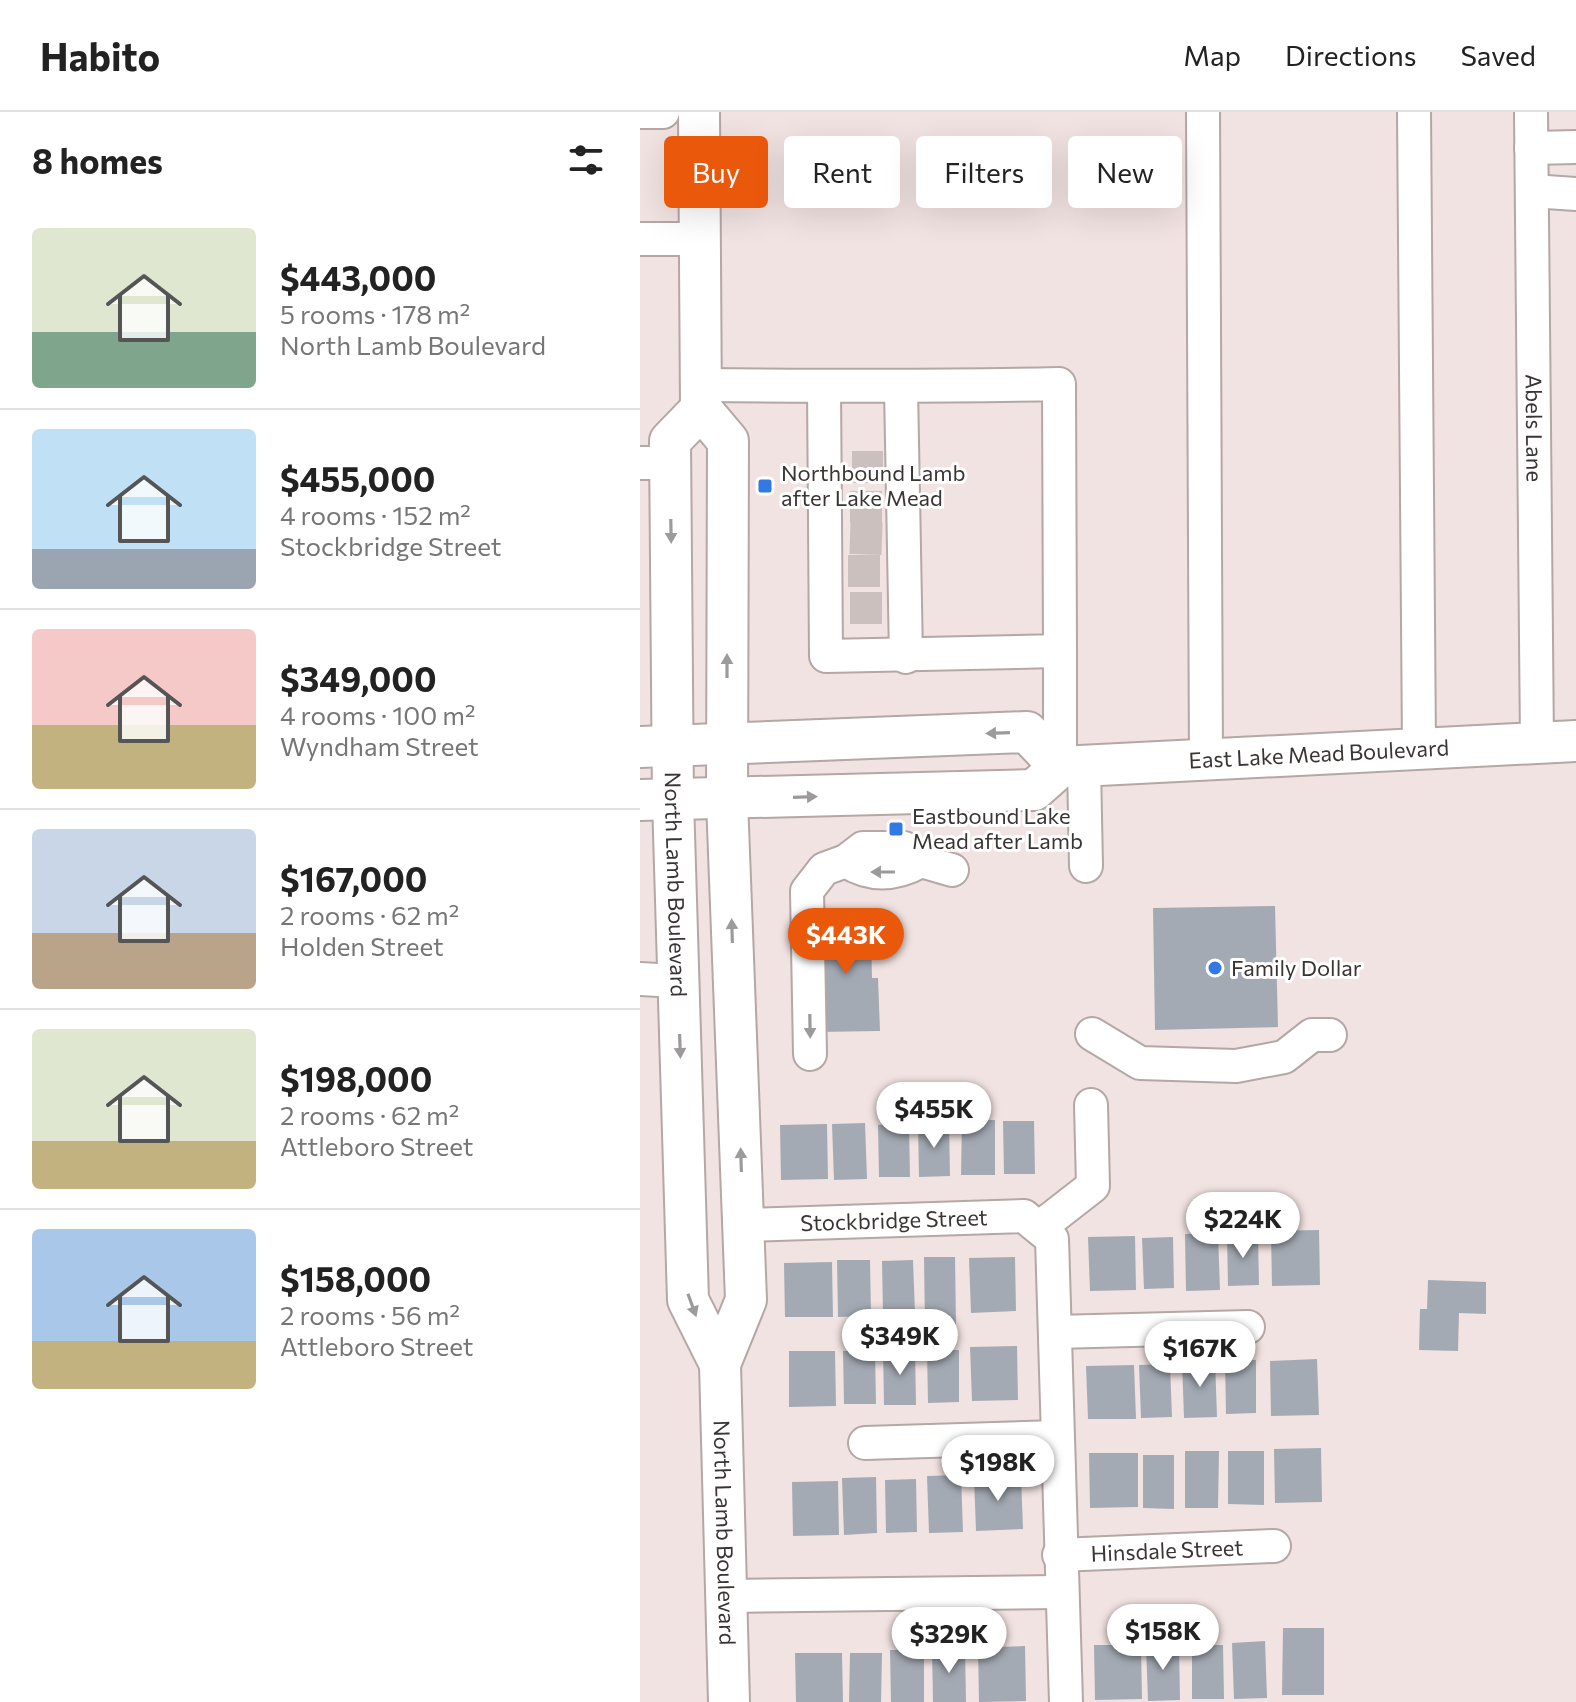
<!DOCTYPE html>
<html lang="en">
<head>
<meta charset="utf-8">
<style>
  body { margin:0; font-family:Commissioner,sans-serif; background:#f6f6f6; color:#222; height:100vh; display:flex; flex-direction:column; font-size:30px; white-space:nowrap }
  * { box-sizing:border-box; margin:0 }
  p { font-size:26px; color:#767676 }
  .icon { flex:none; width:44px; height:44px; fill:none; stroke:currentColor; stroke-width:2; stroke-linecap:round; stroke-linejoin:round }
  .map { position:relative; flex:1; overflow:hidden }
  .details { display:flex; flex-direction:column; background:#fff; width:640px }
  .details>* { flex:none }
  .guide { position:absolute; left:24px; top:24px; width:760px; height:72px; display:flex; gap:16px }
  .price { position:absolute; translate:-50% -68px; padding:0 18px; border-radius:28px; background:#fff; color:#222; font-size:26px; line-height:52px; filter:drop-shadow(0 2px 4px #0008) }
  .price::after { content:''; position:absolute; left:50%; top:48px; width:24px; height:18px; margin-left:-12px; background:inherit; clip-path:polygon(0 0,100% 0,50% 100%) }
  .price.active { background:#ea580c; color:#fff }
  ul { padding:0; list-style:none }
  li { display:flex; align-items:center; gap:24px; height:200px; padding:0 32px }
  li+li { border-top:2px solid #e0e0e0 }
  li span { display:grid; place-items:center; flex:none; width:224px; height:160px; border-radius:8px; color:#555 }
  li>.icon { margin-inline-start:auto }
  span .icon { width:96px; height:96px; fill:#fffc; stroke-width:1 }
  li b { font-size:34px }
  h2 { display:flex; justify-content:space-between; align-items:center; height:96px; padding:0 32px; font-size:34px }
  .pill { padding:0 28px; border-radius:8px; background:#fff; box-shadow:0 8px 32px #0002; font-size:28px; line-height:72px }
  .pill.active { background:#ea580c; color:#fff }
  header { display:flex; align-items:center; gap:48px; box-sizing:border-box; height:112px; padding:0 40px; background:#fff; border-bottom:2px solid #e0e0e0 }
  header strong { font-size:38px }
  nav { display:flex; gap:44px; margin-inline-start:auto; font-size:28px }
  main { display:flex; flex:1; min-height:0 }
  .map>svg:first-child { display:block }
  .building { fill:#a4aab4 }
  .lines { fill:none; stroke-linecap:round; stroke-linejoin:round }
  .minor-tunnel { stroke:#ccc0be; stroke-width:32; stroke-dasharray:32 16; stroke-linecap:butt }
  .minor-casing { stroke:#b4a7a5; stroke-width:36 }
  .major-casing { stroke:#b4a7a5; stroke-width:44 }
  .minor { stroke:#fff; stroke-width:32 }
  .major { stroke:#fff; stroke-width:40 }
  .oneway { fill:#9c9a9a }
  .poi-dot { fill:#3379e6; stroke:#fff; stroke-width:3 }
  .labels { text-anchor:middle; stroke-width:6; stroke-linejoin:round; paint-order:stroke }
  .street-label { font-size:22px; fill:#3a3534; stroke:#fff }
  .poi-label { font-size:22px; fill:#3a3534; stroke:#fff; text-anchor:start }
</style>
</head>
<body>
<header>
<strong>Habito</strong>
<nav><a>Map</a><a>Directions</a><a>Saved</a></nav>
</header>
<main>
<section class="details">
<h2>8 homes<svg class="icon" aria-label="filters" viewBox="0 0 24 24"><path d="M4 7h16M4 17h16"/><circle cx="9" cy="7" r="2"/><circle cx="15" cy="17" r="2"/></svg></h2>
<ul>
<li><span style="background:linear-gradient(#dfe7d0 65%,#7fa58c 0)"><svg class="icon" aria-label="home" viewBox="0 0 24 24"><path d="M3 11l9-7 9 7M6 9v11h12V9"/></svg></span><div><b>$443,000</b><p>5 rooms · 178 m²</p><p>North Lamb Boulevard</p></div></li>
<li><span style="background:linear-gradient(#bfe0f5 75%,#9aa5b1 0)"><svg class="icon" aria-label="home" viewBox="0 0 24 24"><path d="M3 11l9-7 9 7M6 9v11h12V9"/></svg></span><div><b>$455,000</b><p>4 rooms · 152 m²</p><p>Stockbridge Street</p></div></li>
<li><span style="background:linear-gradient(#f6c9c9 60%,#c2b280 0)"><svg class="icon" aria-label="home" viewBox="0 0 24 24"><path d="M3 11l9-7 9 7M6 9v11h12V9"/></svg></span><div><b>$349,000</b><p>4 rooms · 100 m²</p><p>Wyndham Street</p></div></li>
<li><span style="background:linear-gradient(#c9d6e8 65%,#b9a48a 0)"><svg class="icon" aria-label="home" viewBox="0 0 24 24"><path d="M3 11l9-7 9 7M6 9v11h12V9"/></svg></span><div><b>$167,000</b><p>2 rooms · 62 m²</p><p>Holden Street</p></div></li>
<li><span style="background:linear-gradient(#dfe7d0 70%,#c2b280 0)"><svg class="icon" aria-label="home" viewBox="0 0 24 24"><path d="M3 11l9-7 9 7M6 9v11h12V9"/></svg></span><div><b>$198,000</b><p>2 rooms · 62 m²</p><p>Attleboro Street</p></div></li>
<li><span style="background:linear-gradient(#a9c7e8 70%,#c2b280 0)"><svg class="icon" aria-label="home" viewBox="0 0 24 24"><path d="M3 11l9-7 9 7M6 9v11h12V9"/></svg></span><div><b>$158,000</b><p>2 rooms · 56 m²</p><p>Attleboro Street</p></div></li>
</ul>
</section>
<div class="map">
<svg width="936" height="1590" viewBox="0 0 936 1590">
  <rect width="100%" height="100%" fill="#f1e3e1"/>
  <g class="building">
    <path d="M635,794L638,915L515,918L513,796Z"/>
    <path d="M177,801H209L231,822L232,866H238L240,919L179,920Z"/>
    <path d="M322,1008H355V1063H321Z"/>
    <path d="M363,1009H394L395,1062H364Z"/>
    <path d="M225,1011L227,1067L194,1068L192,1012Z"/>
    <path d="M278,1011H309L310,1064L279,1065Z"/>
    <path d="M187,1012L188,1067L141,1068L140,1013Z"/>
    <path d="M269,1012L270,1065H239L238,1013Z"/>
    <path d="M679,1118L680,1173L632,1174L631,1119Z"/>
    <path d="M545,1122H578L580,1178L546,1179Z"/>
    <path d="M587,1122H618L619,1173L588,1174Z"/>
    <path d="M495,1124L496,1178L450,1179L448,1125Z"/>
    <path d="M533,1125L534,1176L504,1177L502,1126Z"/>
    <path d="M284,1145H315L316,1213L285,1214Z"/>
    <path d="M375,1145L376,1199L331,1201L329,1146Z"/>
    <path d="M197,1148H230L231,1204L198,1205Z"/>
    <path d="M273,1148L275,1201L243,1202L242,1149Z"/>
    <path d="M192,1150L193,1205H145L144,1151Z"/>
    <path d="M788,1168L846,1170V1202L819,1201L818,1239L779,1238L780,1197H787Z"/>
    <path d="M377,1234L378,1288L332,1289L330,1235Z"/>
    <path d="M243,1237H275L276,1293H244Z"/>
    <path d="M287,1238H319V1290L288,1291Z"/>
    <path d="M149,1239H195L196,1294L149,1295Z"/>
    <path d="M203,1239H235L236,1292H204Z"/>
    <path d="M677,1247L679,1303L631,1304L630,1249Z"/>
    <path d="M575,1248L577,1305L544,1306L542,1249Z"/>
    <path d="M585,1248H616V1301L586,1302Z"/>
    <path d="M530,1252L532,1305L501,1306L499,1253Z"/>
    <path d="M494,1253L496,1307H448L446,1254Z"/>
    <path d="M681,1336L682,1390L635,1391L634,1337Z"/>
    <path d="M545,1339H579L578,1396H545Z"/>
    <path d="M588,1339H624V1393L588,1392Z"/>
    <path d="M449,1341H498V1395L450,1396Z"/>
    <path d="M503,1343H534V1397L503,1396Z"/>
    <path d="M321,1363L323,1420L289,1421L287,1364Z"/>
    <path d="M381,1363L383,1417L336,1419L334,1365Z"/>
    <path d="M236,1365L237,1421L204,1423L202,1366Z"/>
    <path d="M276,1367L277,1420L246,1421L245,1368Z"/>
    <path d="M198,1369L199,1423L153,1424L152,1370Z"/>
    <path d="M643,1516H684V1583H642Z"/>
    <path d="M625,1529L627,1586L594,1587L592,1531Z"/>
    <path d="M539,1532L540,1588L508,1589L506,1533Z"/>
    <path d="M454,1533H501L502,1587L455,1588Z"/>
    <path d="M552,1533H583L584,1587H552Z"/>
    <path d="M385,1534L386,1589L339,1590L338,1536Z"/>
    <path d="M325,1536L326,1590H293L292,1537Z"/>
    <path d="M250,1538H284V1590H251Z"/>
    <path d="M155,1541H202L203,1590H156Z"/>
    <path d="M210,1541H242L241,1590H209Z"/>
  </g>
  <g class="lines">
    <g class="minor-tunnel">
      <path d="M212,355H243"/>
      <path d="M210,395H244"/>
      <path d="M210,426L243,427"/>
      <path d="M208,459H245"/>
      <path d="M210,496H245"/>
    </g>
    <g class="minor-casing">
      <g id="minor">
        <path d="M0,0H23"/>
        <path d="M563,0L566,646"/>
        <path d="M774,0L779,636"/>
        <path id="s1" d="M891,0L897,631"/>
        <path d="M891,36L936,35"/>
        <path d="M892,79L936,82"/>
        <path d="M0,127H62"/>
        <path d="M60,273C180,274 299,275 419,272L420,539L186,544L184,274"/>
        <path d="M261,276L266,545"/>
        <path d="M0,351H30"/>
        <path d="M420,539V655"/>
        <path d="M444,654L446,754"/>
        <path d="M206,749C231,765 256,763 281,749"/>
        <path d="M0,867L37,869"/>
        <path d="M452,922L500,951L596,954L644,945L672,923H690"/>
        <path d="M170,942L167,779L184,757L206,749L223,736H264L281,749L312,758"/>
        <path id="s2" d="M104,1113L384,1104L412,1127L426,1590"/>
        <path d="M399,1116L453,1074L451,993"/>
        <path d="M415,1220L608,1215"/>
        <path d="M225,1331L417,1325"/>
        <path id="s3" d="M419,1443L634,1434"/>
        <path d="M85,1484L420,1480"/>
      </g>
    </g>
    <g class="major-casing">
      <g id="major">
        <path id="s4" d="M59,0L61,297L88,329L87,688L106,1188L80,1252L89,1590"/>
        <path id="s5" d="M61,297L30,329L33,688L48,1188L80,1252"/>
        <path d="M0,635L387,620L420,655"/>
        <path id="s6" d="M0,688L394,678L420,655L936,629"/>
      </g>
    </g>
    <use href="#minor" class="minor"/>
    <use href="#major" class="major"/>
  </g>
  <defs><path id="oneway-solid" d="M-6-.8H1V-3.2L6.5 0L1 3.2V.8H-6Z" transform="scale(2)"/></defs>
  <g class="oneway">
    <use href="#oneway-solid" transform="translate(31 419) rotate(89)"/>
    <use href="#oneway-solid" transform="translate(87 554) rotate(-90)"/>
    <use href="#oneway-solid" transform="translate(358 621) rotate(178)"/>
    <use href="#oneway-solid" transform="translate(165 685) rotate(-2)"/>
    <use href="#oneway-solid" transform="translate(243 760) rotate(180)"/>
    <use href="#oneway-solid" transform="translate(92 819) rotate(-92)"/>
    <use href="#oneway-solid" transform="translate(170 914) rotate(89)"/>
    <use href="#oneway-solid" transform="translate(40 934) rotate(88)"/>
    <use href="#oneway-solid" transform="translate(101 1048) rotate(-92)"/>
    <use href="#oneway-solid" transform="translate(52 1193) rotate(70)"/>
  </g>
  <g class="poi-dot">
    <rect x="117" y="366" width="16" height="16" rx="4"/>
    <rect x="248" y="709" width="16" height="16" rx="4"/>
    <circle cx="575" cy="856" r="8"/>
  </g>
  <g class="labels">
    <g class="street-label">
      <text dy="8" stroke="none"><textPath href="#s1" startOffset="316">Abels Lane</textPath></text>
      <text dy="8" stroke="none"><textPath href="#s6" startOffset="688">East Lake Mead Boulevard</textPath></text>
      <text dy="8" stroke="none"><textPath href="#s5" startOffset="488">North Lamb Boulevard</textPath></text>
      <text dy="8" stroke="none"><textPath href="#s2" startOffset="150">Stockbridge Street</textPath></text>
      <text dy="8" stroke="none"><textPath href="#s4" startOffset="1436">North Lamb Boulevard</textPath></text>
      <text dy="8" stroke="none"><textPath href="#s3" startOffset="108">Hinsdale Street</textPath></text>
    </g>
    <g class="poi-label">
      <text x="141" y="369">Northbound Lamb<tspan x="141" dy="25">after Lake Mead</tspan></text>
      <text x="272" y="712">Eastbound Lake<tspan x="272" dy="25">Mead after Lamb</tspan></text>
      <text x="591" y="864">Family Dollar</text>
    </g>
  </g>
</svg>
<b class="price active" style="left:206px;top:864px">$443K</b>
<b class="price" style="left:294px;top:1038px">$455K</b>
<b class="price" style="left:603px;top:1148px">$224K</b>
<b class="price" style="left:260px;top:1265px">$349K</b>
<b class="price" style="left:560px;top:1277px">$167K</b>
<b class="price" style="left:358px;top:1391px">$198K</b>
<b class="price" style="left:523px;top:1560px">$158K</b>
<b class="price" style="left:309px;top:1563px">$329K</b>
<div class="guide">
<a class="pill active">Buy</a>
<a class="pill">Rent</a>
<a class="pill">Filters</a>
<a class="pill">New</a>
</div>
</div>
</main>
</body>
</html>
